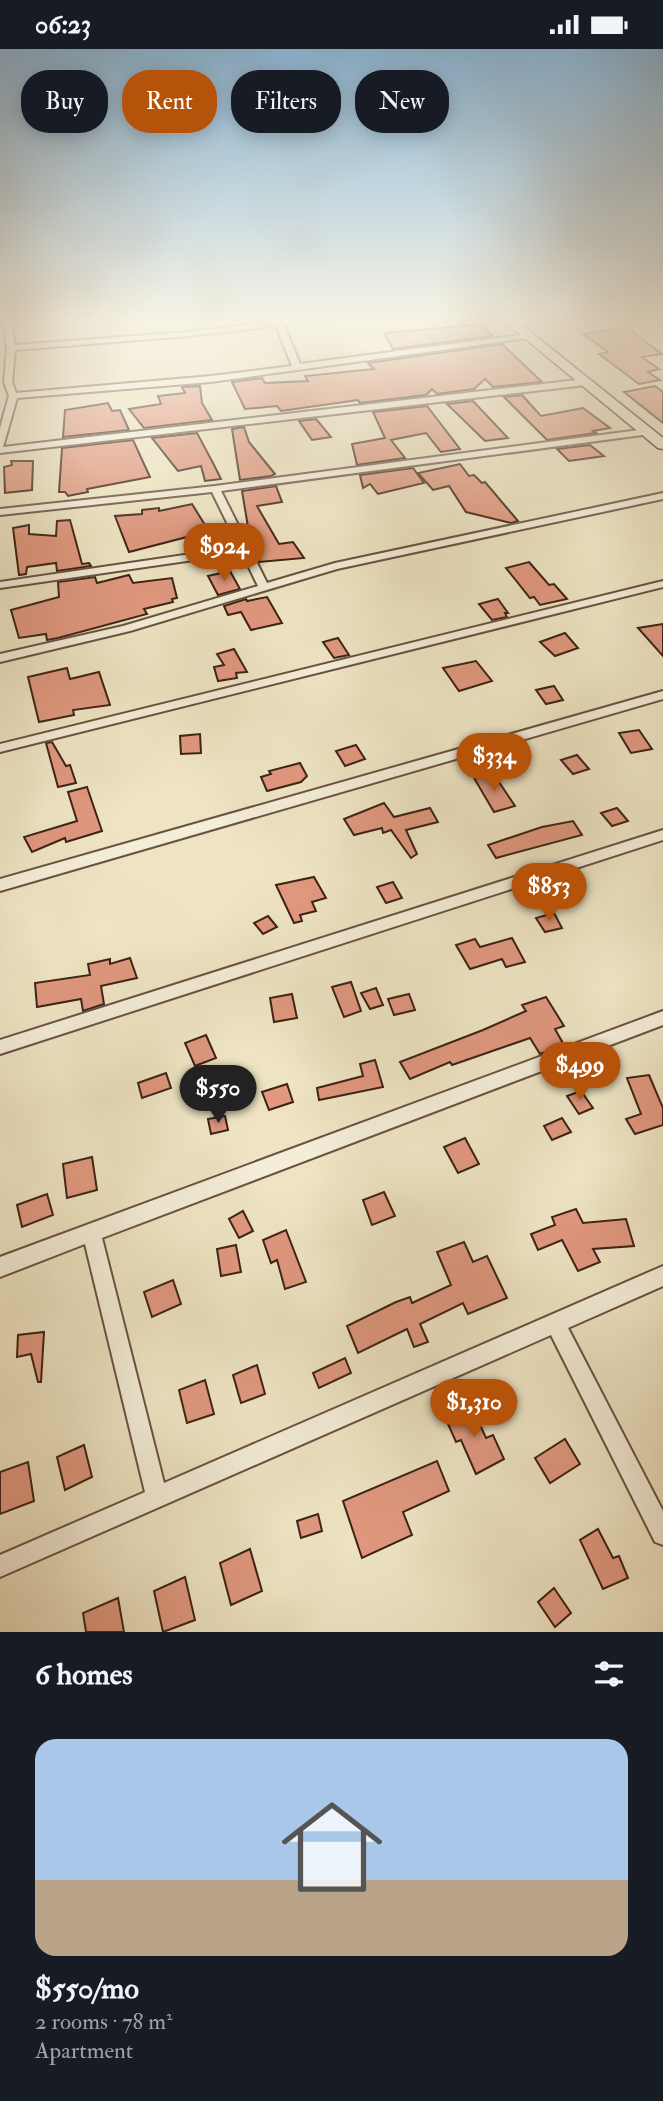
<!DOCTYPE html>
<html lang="en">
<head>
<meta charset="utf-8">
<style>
  body { margin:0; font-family:"IM FELL Double Pica",serif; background:#242831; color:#f1f3f6; height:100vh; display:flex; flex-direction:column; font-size:26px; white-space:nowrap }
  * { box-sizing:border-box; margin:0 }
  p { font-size:23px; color:#9ea1a6 }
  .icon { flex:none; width:38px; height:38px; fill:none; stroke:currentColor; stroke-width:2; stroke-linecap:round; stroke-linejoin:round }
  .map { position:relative; height:1583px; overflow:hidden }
  .side { display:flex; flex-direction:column; background:#171b24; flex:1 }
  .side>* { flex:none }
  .banner { position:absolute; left:21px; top:21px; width:621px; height:63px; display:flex; gap:14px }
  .price { position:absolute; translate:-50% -60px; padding:0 16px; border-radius:24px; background:#b45309; color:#fff; font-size:23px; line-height:46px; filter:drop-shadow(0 2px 4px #0008) }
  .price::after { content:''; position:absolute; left:50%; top:42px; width:21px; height:16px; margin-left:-10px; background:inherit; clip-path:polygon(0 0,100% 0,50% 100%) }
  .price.selected { background:#222; color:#fff }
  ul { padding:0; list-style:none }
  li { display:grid; align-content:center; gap:14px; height:371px; padding:0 35px }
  li span { display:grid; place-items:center; height:217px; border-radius:21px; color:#555 }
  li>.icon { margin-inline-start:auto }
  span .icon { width:126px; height:126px; fill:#fffc; stroke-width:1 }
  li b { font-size:30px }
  h2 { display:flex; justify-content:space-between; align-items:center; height:84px; padding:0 35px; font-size:30px }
  .chip { padding:0 24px; border-radius:28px; background:#171b24; box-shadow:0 4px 18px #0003; font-size:24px; line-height:63px }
  .chip.selected { background:#b45309; color:#fff }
  .status { display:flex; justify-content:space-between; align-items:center; height:49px; padding:0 35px; background:#171b24; direction:ltr }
  .status svg { height:19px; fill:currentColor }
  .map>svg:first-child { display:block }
  .building { fill:#e0987f; stroke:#3d2216; stroke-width:2 }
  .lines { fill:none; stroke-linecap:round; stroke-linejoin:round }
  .street-casing { stroke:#695241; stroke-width:4 }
  .secondary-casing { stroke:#3d2216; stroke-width:3 }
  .street { fill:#f4edd8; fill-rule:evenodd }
  .secondary { fill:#f4edd8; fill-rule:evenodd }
</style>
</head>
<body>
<div class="status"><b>06:23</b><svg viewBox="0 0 49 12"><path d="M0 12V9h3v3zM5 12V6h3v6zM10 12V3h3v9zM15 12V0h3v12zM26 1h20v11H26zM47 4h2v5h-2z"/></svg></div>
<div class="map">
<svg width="663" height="1583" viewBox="0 0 663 1583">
  <rect width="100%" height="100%" fill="#eee4c3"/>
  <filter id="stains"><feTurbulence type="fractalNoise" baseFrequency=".00286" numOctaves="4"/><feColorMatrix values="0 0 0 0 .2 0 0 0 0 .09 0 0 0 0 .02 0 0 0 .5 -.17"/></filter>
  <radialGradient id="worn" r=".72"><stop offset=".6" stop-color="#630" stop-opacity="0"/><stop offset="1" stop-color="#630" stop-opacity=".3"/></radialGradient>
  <g class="building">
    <path d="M481,275L493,287L393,300L384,284Z"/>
    <path d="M626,278L662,305L642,308L659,320L648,323L660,331L639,335L599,305L608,303L583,285Z"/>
    <path d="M502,295L542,333L493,338L485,330L474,340L437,345L432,340L426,346L360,354L358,351L281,362L277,357L245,360L232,333L262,329L265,334L308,332L305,327L374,320L368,314Z"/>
    <path d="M200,337L202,354L212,371L144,379L129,360L161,355L158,347L185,344L182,338Z"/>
    <path d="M655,337L663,343V374L624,343Z"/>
    <path d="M522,346L541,367L583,359L610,379L593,382L596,384L547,391L504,348Z"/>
    <path d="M473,352L508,389L485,392L447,355Z"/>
    <path d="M108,354L112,362L120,361L129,381L63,388L65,361Z"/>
    <path d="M427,357L460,400L441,403L426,384L391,391L405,409L357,416L352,395L385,389L373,363Z"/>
    <path d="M316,370L331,388L312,391L299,372Z"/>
    <path d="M244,378L249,393L275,425L271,427L240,431L232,380Z"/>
    <path d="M197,384L213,414L221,430L205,432L201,417L178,422L152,389Z"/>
    <path d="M133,391L150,428L87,440L88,443L68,447L65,443H59L62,399Z"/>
    <path d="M590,396L604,407L569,412L557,400Z"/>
    <path d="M11,412H33L32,441L5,444L4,418L12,416Z"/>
    <path d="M460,415L469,427L474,426L482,434L485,433L518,472L511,474L466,463L449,437L433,441L418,424Z"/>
    <path d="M413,419L424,434L378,445L370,435L363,439L360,426Z"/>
    <path d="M276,437L282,453L257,457L279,495L293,493L304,509L259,513L251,496L242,442Z"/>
    <path d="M192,455L205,476L201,477L211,495L193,499L187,488L129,503L115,467L142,465V461L159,459V462Z"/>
    <path d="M70,471L82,515L89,514L91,517L57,522L56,514L27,518L26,525L19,526L13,479L29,476V485L56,487L57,472Z"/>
    <path d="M529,513L549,536L554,535L567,550L540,556L534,548L530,549L506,519Z"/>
    <path d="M230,522L240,540L218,546L208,527Z"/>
    <path d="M129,526L133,534L172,529L177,549L172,550L173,553L144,560L147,565L58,589L47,591L46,585L19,589L11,561L59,548L58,533L95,528L97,534Z"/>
    <path d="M267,548L282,574L251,581L241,563L228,566L224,557L246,550L247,552Z"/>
    <path d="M498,550L508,564H505L507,568L492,571L479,555Z"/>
    <path d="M663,575V607L638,579Z"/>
    <path d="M565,584L578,599L555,607L540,593Z"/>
    <path d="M338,589L349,606L334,609L323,593Z"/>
    <path d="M234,600L247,623L236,624L237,629L218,632L214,618L224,616L217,605Z"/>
    <path d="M476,612L492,632L459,642L443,619Z"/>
    <path d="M67,619L70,630L99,623L110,656L73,661L74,666L39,673L28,628Z"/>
    <path d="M554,637L563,651L546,655L536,641Z"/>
    <path d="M639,681L652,700L631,704L619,684Z"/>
    <path d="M200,685L201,704L181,705L180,687Z"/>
    <path d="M52,693L66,717L70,716L76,734L58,738L46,694Z"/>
    <path d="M356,696L365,710L345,717L336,702Z"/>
    <path d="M577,706L589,720L573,725L561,711Z"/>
    <path d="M300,714L307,727L301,733L267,742L261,728L271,725L269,722Z"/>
    <path d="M493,724L515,757L494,763L474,729Z"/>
    <path d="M87,738L102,782L66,793L65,789L32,803L24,788L77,772L68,743Z"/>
    <path d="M384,754L394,768L430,759L438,773L406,781L417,805L411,809L391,781L383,784L382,779L354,786L344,770Z"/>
    <path d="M617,759L628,772L612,777L601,764Z"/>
    <path d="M573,772L582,786L496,809L488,796L542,778Z"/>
    <path d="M314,828L326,849L312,853L316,862L300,866L302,872L294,874L276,836Z"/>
    <path d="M393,833L402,849L386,854L377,838Z"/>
    <path d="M554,864L562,879L545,883L536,869Z"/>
    <path d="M268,867L277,878L263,885L254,874Z"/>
    <path d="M512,889L525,913L506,918L502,910L470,920L456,896L475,890L480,898Z"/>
    <path d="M130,909L137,929L101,937L104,955L83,962L81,950L37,958L35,934L90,926L88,915L110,910V915Z"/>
    <path d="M351,933L361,962L344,968L332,938Z"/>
    <path d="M376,939L383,956L370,960L361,944Z"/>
    <path d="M292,945L297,969L274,973L270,949Z"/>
    <path d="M409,945L415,961L394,966L388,950Z"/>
    <path d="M546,948L564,977L555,980L564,996L540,1005L530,989L452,1016L450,1013L410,1030L400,1013L483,981L526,962L522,956Z"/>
    <path d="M206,986L216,1009L195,1017L185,994Z"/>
    <path d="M375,1011L383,1038L319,1051L317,1039L363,1027L360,1015Z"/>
    <path d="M166,1024L171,1039L142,1049L138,1034Z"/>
    <path d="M649,1026L663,1059V1076L635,1085L626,1070L641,1065L627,1029Z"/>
    <path d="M287,1035L293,1053L269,1061L262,1043Z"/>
    <path d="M581,1042L593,1059L579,1065L567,1047Z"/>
    <path d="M225,1067L228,1081L211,1085L208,1070Z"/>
    <path d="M562,1069L571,1083L552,1091L544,1077Z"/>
    <path d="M465,1089L479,1115L458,1124L444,1098Z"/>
    <path d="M92,1108L97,1141L67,1149L63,1115Z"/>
    <path d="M384,1143L395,1167L372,1176L363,1151Z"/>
    <path d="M47,1145L53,1166L22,1178L17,1156Z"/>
    <path d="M576,1160L583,1174L626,1170L634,1197L593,1200L600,1213L578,1222L562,1191L538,1201L531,1185L555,1176L552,1168Z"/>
    <path d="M243,1162L253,1182L239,1189L229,1170Z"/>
    <path d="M286,1181L306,1233L285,1240L277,1211L271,1214L263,1191Z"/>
    <path d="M464,1193L473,1213L487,1207L507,1249L468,1265L463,1254L420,1275L428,1293L414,1298L407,1280L358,1304L347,1277L396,1253L410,1248L412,1254L451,1236L437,1203Z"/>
    <path d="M236,1196L241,1223L221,1227L217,1200Z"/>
    <path d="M173,1231L181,1255L152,1268L144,1243Z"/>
    <path d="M44,1283L41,1333H38L31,1305L17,1308L18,1286Z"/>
    <path d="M345,1309L351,1324L319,1339L313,1324Z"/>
    <path d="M257,1316L265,1345L241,1354L233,1326Z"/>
    <path d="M205,1331L214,1365L187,1374L179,1341Z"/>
    <path d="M471,1356L486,1389L493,1386L504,1410L476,1425L461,1391L456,1393L445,1368Z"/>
    <path d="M565,1390L580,1415L550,1434L535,1409Z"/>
    <path d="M84,1396L92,1428L65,1441L57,1408Z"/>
    <path d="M437,1412L449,1442L403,1463L412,1486L362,1509L343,1452Z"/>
    <path d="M28,1413L34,1452L0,1465V1423Z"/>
    <path d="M318,1465L322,1482L301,1489L297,1472Z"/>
    <path d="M598,1480L613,1509L619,1507L628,1529L603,1540L580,1491Z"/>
    <path d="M250,1500L262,1542L231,1556L220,1514Z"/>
    <path d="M185,1528L195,1571L163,1583L154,1542Z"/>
    <path d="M554,1539L571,1564L555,1578L538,1553Z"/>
    <path d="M118,1549L124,1583H86L83,1564Z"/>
  </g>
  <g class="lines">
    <g class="street-casing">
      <g id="street">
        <path d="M3,269H11L15,296L188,283L302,269H327L284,276L300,315L528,285L532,287L528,289L211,333L17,349L3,398L586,330L590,333L586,336L0,404V379L9,347L4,333L7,299ZM276,277L292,317L211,327L16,344L12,333L15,301L188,287Z"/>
        <path d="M647,380L652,383L650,385L221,442L267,534L335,514L663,444V450L337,520L130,582L0,613V605L123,577L258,537L242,504L0,539V533L239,498L212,443L0,466V460L215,437Z"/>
        <path d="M663,532V538L0,703V695Z"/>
        <path d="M663,642V650L0,842V830Z"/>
        <path d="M663,781V791L0,1005V991Z"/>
        <path d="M663,962V976L102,1189L164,1434L663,1217V1237L568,1279L663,1462V1496L655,1493L551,1286L0,1528V1506L145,1443L85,1195L0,1228V1208Z"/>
      </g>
    </g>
    <g class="secondary-casing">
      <path id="secondary" d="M500,269H513L663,389V400L658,399Z"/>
    </g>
    <use href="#street" class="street"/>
    <use href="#secondary" class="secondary"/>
  </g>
  <linearGradient id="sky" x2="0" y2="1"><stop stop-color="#8bb7d8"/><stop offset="0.55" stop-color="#f7f3e4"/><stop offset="1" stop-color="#f7f3e4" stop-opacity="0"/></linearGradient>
  <rect width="663" height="491" fill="url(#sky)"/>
  <rect width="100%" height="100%" filter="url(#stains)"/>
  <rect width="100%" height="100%" fill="url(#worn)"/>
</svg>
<b class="price" style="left:224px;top:534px">$924</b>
<b class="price" style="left:494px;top:744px">$334</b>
<b class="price" style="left:549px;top:874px">$853</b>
<b class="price" style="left:580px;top:1053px">$499</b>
<b class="price selected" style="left:218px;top:1076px">$550</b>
<b class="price" style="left:474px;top:1390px">$1,310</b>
<div class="banner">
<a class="chip">Buy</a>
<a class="chip selected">Rent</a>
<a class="chip">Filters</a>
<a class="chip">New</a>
</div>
</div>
<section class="side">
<h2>6 homes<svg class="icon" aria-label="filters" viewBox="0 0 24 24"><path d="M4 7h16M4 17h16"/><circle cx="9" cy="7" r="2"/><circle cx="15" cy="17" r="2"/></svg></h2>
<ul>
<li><span style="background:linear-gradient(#a9c7e8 65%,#b9a48a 0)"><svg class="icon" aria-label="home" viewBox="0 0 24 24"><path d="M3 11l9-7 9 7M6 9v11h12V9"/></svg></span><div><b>$550/mo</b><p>2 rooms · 78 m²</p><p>Apartment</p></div></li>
</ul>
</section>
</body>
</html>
